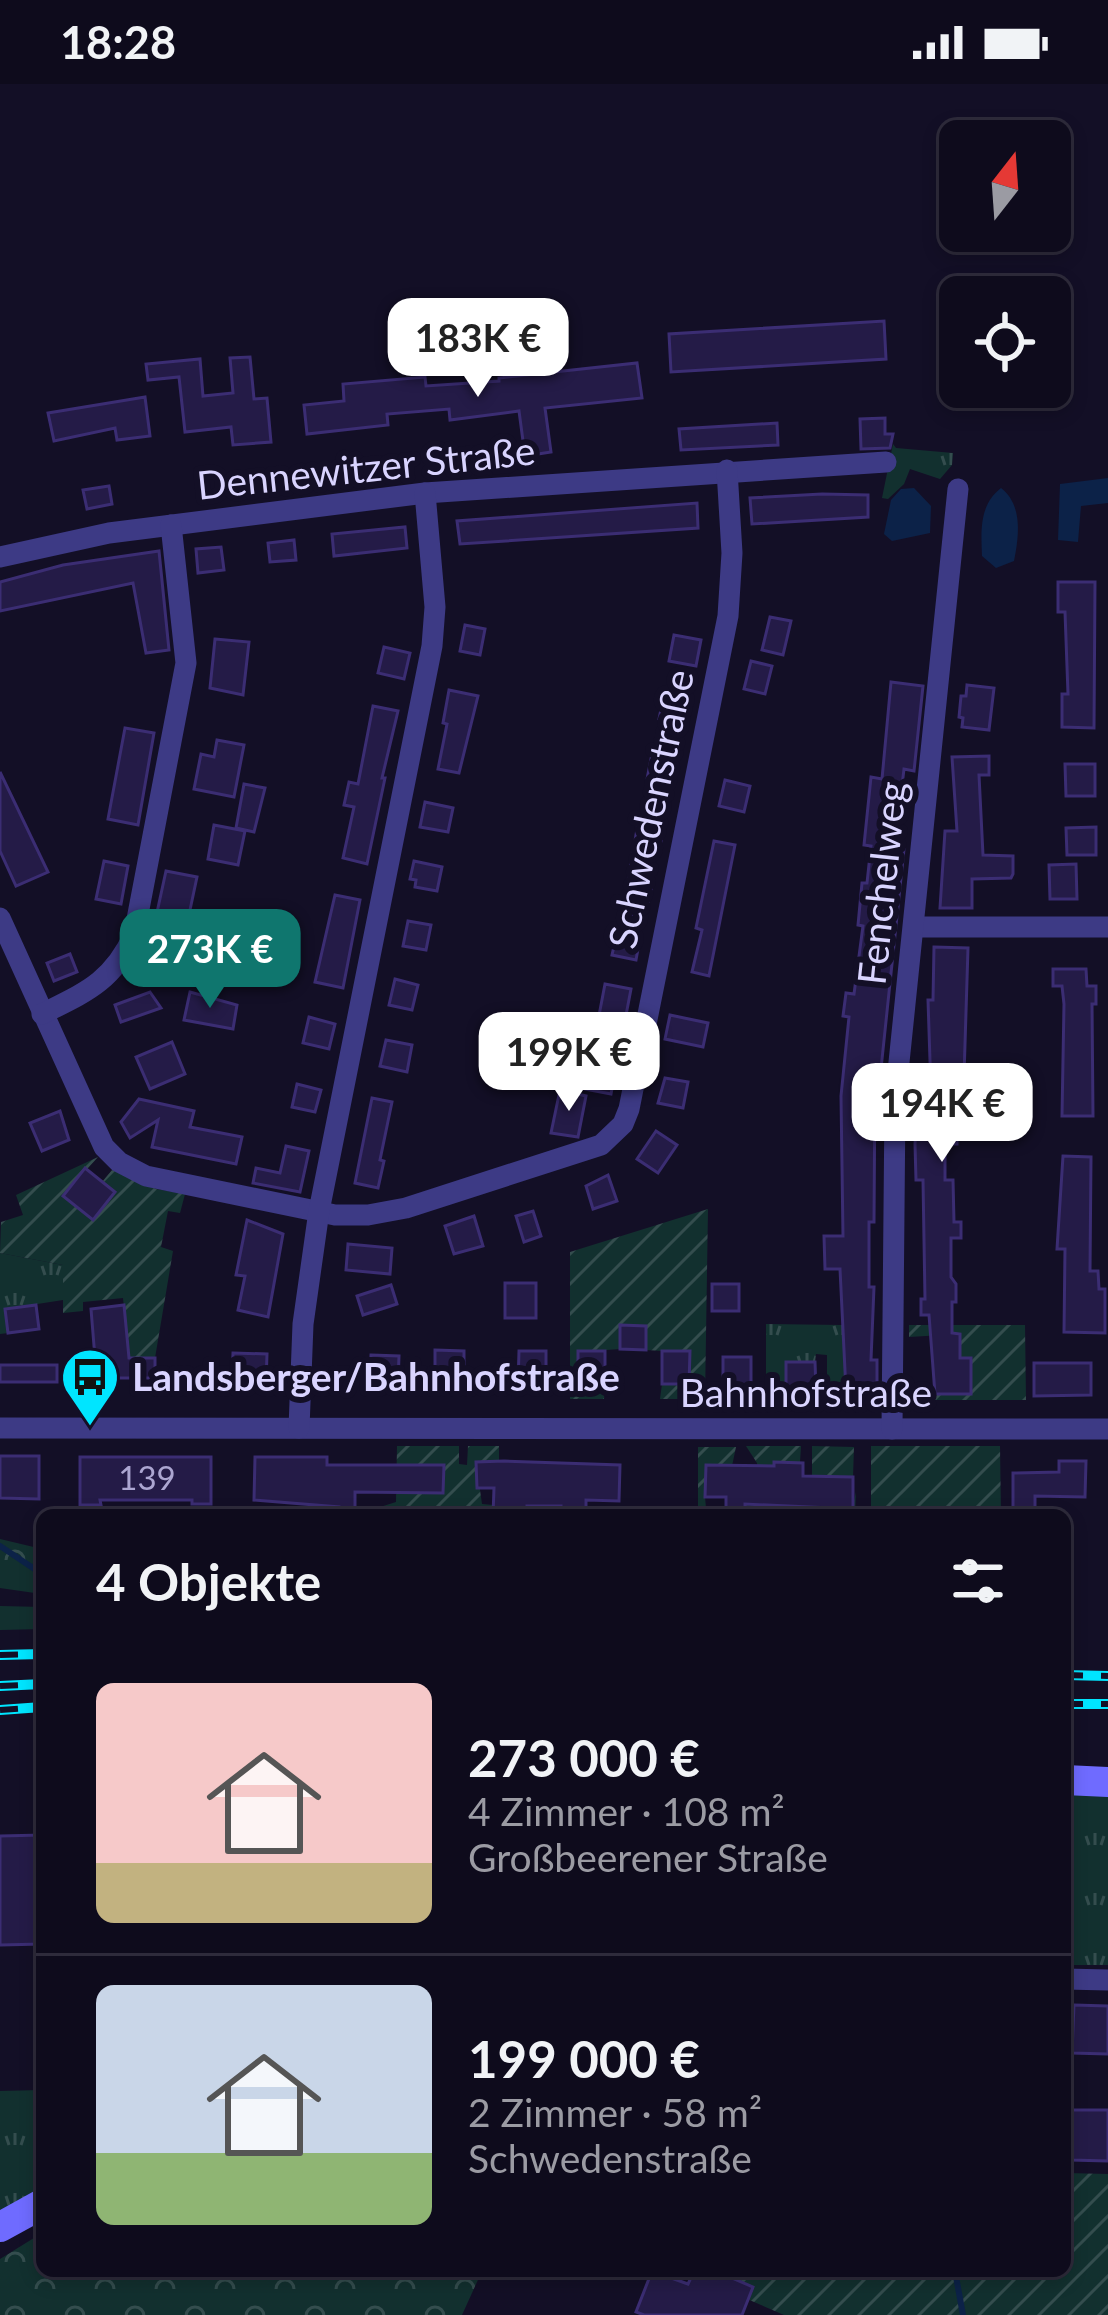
<!DOCTYPE html>
<html lang="de">
<head>
<meta charset="utf-8">
<style>
  body { margin:0; font-family:Lato,sans-serif; background:#171425; color:#f1f3f6; height:100vh; display:flex; flex-direction:column; font-size:45px; white-space:nowrap }
  * { box-sizing:border-box; margin:0 }
  p { font-size:39px; color:#9b9ba3 }
  .icon { flex:none; width:66px; height:66px; fill:none; stroke:currentColor; stroke-width:2; stroke-linecap:round; stroke-linejoin:round }
  .map { position:relative; flex:1; overflow:hidden }
  .details { position:absolute; left:36px; top:1425px; width:1035px; height:768px; display:flex; flex-direction:column; background:#0e0b1c; border-radius:18px; box-shadow:0 6px 18px #0003,0 0 0 3px #2e2b3b }
  .details>* { flex:none }
  .needle { width:78px; rotate:17deg }
  .fabs { position:absolute; left:939px; top:36px; display:grid; gap:24px }
  .fabs a { display:grid; place-items:center; width:132px; height:132px; border-radius:18px; background:#0e0b1c; box-shadow:0 6px 18px #0003,0 0 0 3px #2e2b3b; font-size:60px }
  .price { position:absolute; translate:-50% -102px; padding:0 27px; border-radius:24px; background:#fff; color:#222; font-size:39px; line-height:78px; filter:drop-shadow(0 3px 6px #0008) }
  .price::after { content:''; position:absolute; left:50%; top:72px; width:36px; height:27px; margin-left:-18px; background:inherit; clip-path:polygon(0 0,100% 0,50% 100%) }
  .price.on { background:#0f766e; color:#fff }
  ul { padding:0; list-style:none }
  li { display:flex; align-items:center; gap:36px; height:300px; padding:0 60px }
  li+li { border-top:3px solid #2e2b3b }
  li span { display:grid; place-items:center; flex:none; width:336px; height:240px; border-radius:18px; color:#555 }
  li>.icon { margin-inline-start:auto }
  span .icon { width:144px; height:144px; fill:#fffc; stroke-width:1 }
  li b { font-size:51px }
  h2 { display:flex; justify-content:space-between; align-items:center; height:144px; padding:0 60px; font-size:51px }
  .status { display:flex; justify-content:space-between; align-items:center; height:84px; padding:0 60px; background:#0e0b1c; direction:ltr }
  .status svg { height:33px; fill:currentColor }
  .map>svg:first-child { display:block }
  .grass { fill:url(#grass-tufts) }
  .forest { fill:url(#forest-crowns) }
  .garden { fill:url(#garden-furrows) }
  .water { fill:#0c2248 }
  .lines { fill:none; stroke-linecap:round; stroke-linejoin:round }
  .stream { stroke:#0c2248; stroke-width:6 }
  .building { fill:#241b47; stroke:#3b2d73; stroke-width:3 }
  .street { stroke:#3d3a85; stroke-width:21 }
  .secondary { stroke:#6f6bff; stroke-width:30 }
  .rail-casing { stroke:#00e5ff; stroke-width:10 }
  .rail { stroke:#130f26; stroke-width:6; stroke-dasharray:18; stroke-linecap:butt }
  .labels { text-anchor:middle; stroke-width:12; stroke-linejoin:round; paint-order:stroke }
  .number-label { font-size:33px; fill:#aca6d1 }
  .street-label { font-size:39px; fill:#d9d4ff; stroke:#130f26 }
  .poi-label { font-size:39px; font-weight:bold; fill:#d9d4ff; stroke:#130f26; text-anchor:start }
</style>
</head>
<body>
<div class="status"><b>18:28</b><svg viewBox="0 0 49 12"><path d="M0 12V9h3v3zM5 12V6h3v6zM10 12V3h3v9zM15 12V0h3v12zM26 1h20v11H26zM47 4h2v5h-2z"/></svg></div>
<div class="map">
<svg width="1108" height="2231" viewBox="0 0 1108 2231">
  <defs>
    <pattern id="grass-tufts" width="24" height="20" patternUnits="userSpaceOnUse" patternTransform="scale(3)"><rect width="24" height="20" fill="#12302f"/><path d="M3 7l-1-3M5 7V3M7 7l1-3M15 17l-1-3M17 17v-4M19 17l1-3" fill="none" stroke="#344d4e"/></pattern>
    <pattern id="forest-crowns" width="20" height="18" patternUnits="userSpaceOnUse" patternTransform="scale(3)"><rect width="20" height="18" fill="#12302f"/><path d="M2 6a3 3 0 1 1 6 0M12 15a3 3 0 1 1 6 0" fill="none" stroke="#344d4e"/></pattern>
    <pattern id="garden-furrows" width="10" height="10" patternUnits="userSpaceOnUse" patternTransform="scale(3)"><rect width="10" height="10" fill="#12302f"/><path d="M-1 1l2-2M0 10L10 0M9 11l2-2" fill="none" stroke="#344d4e"/></pattern>
  </defs>
  <rect width="100%" height="100%" fill="#130f26"/>
  <g class="grass">
    <path d="M893,360L896,364L953,369L952,381L940,395L910,385L904,400L888,415L882,414Z"/>
    <path d="M0,1169L63,1181V1216L5,1225L8,1249L0,1250Z"/>
    <path d="M766,1240L842,1241L846,1307H876L877,1297H886V1316H827V1271L816,1270L815,1278L786,1279V1306H791V1316L766,1315Z"/>
    <path d="M0,1522L42,1523V1545L0,1546Z"/>
    <path d="M1108,1706V1881H1065V1707Z"/>
    <path d="M42,2006V2108L0,2131V2007Z"/>
  </g>
  <g class="forest">
    <path d="M0,1455L42,1465V1510L0,1504Z"/>
    <path d="M42,2149V2187H482L462,2231H0V2175Z"/>
  </g>
  <g class="garden">
    <path d="M98,1073L63,1112L114,1108L102,1098L112,1086L156,1105L185,1110L180,1129L168,1127L161,1163L173,1167L155,1274H113L127,1252L123,1214L83,1218V1227L63,1229V1181L0,1169L1,1138L23,1131L16,1111Z"/>
    <path d="M708,1125L705,1315H660L662,1300L689,1299L662,1267L646,1266V1242H620V1265L578,1268L605,1300L604,1315H570V1168Z"/>
    <path d="M909,1241H1025L1026,1316H909V1312H934L960,1274L959,1250L909,1253Z"/>
    <path d="M397,1362H459V1380L467,1381L468,1362H499V1377L476,1378L482,1420L493,1421V1431H355L396,1418Z"/>
    <path d="M746,1362H801L800,1378H774L773,1419L802,1421V1431H698V1363H736L732,1382L705,1413L706,1424L744,1426L746,1411L758,1410L757,1379Z"/>
    <path d="M812,1362L854,1363L853,1393H822V1423L852,1425L856,1408L855,1431H812Z"/>
    <path d="M871,1362H1000L1001,1431H871Z"/>
    <path d="M1065,2089L1108,2090V2231H784L682,2187H1065Z"/>
  </g>
  <g class="water">
    <path d="M1108,394V419L1081,422L1078,458L1058,456L1060,400Z"/>
    <path d="M914,404L931,422L930,449L892,457L884,450L891,416L901,405Z"/>
    <path d="M1001,404C1023,421 1019,452 1014,477L996,484L982,472C981,447 979,421 1001,404Z"/>
  </g>
  <g class="lines">
    <g class="stream">
      <path d="M0,1462L42,1490"/>
      <path d="M955,2187L963,2231"/>
    </g>
  </g>
  <g class="building">
    <path d="M884,237L886,275L671,288L669,250Z"/>
    <path d="M250,273L254,315L267,314L271,358L233,361L231,343L185,348L179,293L148,296L146,280L200,275L203,312L233,309L230,274Z"/>
    <path d="M637,279L642,314L545,324L551,368L525,372L519,327L450,336L449,325L387,330L388,341L307,350L304,321L344,317L343,300L425,293L426,302L499,297V294Z"/>
    <path d="M145,313L150,352L117,356L115,344L54,357L48,329Z"/>
    <path d="M885,334V350H893L890,364L861,365L860,335Z"/>
    <path d="M777,339L778,361L681,366L679,345Z"/>
    <path d="M109,402L112,420L87,425L83,406Z"/>
    <path d="M822,410L868,411V433L752,440L750,414Z"/>
    <path d="M697,419L698,444L460,460L457,437Z"/>
    <path d="M405,443L407,464L334,472L332,450Z"/>
    <path d="M294,456L296,476L270,478L268,459Z"/>
    <path d="M221,463L224,486L198,489L196,465Z"/>
    <path d="M159,467L169,566L146,569L133,499L0,527V498L63,481Z"/>
    <path d="M1058,498H1095L1094,644L1062,643V610H1068L1065,528H1058Z"/>
    <path d="M770,533L791,537L783,571L762,566Z"/>
    <path d="M465,541L485,545L480,571L460,567Z"/>
    <path d="M674,551L701,556L696,582L669,577Z"/>
    <path d="M215,555L249,558L243,611L210,604Z"/>
    <path d="M384,563L410,569L404,595L378,589Z"/>
    <path d="M751,577L772,582L765,610L744,605Z"/>
    <path d="M891,598L923,602L914,687L904,685L898,734L888,733L884,763L904,765L881,985L875,992L874,1138H869V1203H874L871,1276H877V1307H846L840,1185H825L824,1152H843L841,1012L849,933L843,932L846,909L854,910L863,842L858,841L862,799H867L871,762L864,761L871,693L882,695Z"/>
    <path d="M967,601L994,604L989,646L962,643L963,634L959,633L961,612H966Z"/>
    <path d="M449,606L478,612L459,689L438,685L447,640L443,639Z"/>
    <path d="M664,611L689,617L684,641L659,635Z"/>
    <path d="M373,622L398,627L382,694H385L367,780L343,774L354,723L344,721L349,698L358,700Z"/>
    <path d="M125,644L154,649L138,741L108,735Z"/>
    <path d="M217,656L244,661L234,713L194,705L201,670L214,673Z"/>
    <path d="M653,665L678,670L672,700L647,695Z"/>
    <path d="M989,672V691H979L983,771L1013,772V790L1011,794L972,795V824H940L945,747H957L952,673Z"/>
    <path d="M1065,680H1095V712H1066Z"/>
    <path d="M0,688L48,788L16,802L0,767Z"/>
    <path d="M725,696L750,702L744,728L719,722Z"/>
    <path d="M244,700L265,704L254,748L236,744Z"/>
    <path d="M425,718L453,724L448,748L420,743Z"/>
    <path d="M639,733L665,738L661,757L655,755L645,795V800L652,801L647,823L639,821L636,831L623,828Z"/>
    <path d="M214,741L245,747L238,781L208,775Z"/>
    <path d="M1096,743V771H1067L1066,744Z"/>
    <path d="M714,757L735,761L709,892L692,888L702,846L696,844Z"/>
    <path d="M104,777L128,782L121,820L96,815Z"/>
    <path d="M414,777L442,783L437,807L415,803L416,796L410,795Z"/>
    <path d="M1076,780L1077,815H1050L1049,781Z"/>
    <path d="M166,787L197,793L187,840L156,833Z"/>
    <path d="M335,811L360,816L343,904L315,898Z"/>
    <path d="M408,837L431,841L426,866L403,862Z"/>
    <path d="M617,849L640,854L636,876L612,871Z"/>
    <path d="M934,863L968,864L964,992H951V1037H957V1060H945V1096H953L954,1138H961V1154H951V1193L956,1200V1218H952V1249L960,1250V1274H971V1310H935L929,1231H921V1215H925L923,1096H916L915,1060L918,1007H931L928,916H933Z"/>
    <path d="M70,870L77,888L54,897L47,879Z"/>
    <path d="M1053,885H1086L1087,902H1096V920H1092L1093,1032H1062L1064,920L1062,902H1053Z"/>
    <path d="M395,895L418,901L412,926L389,921Z"/>
    <path d="M605,900L631,905L611,1010L585,1005Z"/>
    <path d="M150,908L161,924L121,938L115,921Z"/>
    <path d="M190,908L237,921L233,945L184,936Z"/>
    <path d="M670,931L708,939L703,963L665,955Z"/>
    <path d="M309,933L335,940L329,965L303,959Z"/>
    <path d="M386,956L412,961L407,988L380,982Z"/>
    <path d="M172,958L185,990L150,1005L136,973Z"/>
    <path d="M665,994L688,998L683,1024L658,1019Z"/>
    <path d="M297,1000L321,1006L315,1028L292,1023Z"/>
    <path d="M560,1006L586,1012L578,1053L551,1049Z"/>
    <path d="M372,1014L392,1018L380,1076L384,1077L378,1104L355,1099Z"/>
    <path d="M139,1015L194,1027L190,1043L242,1053L236,1080L152,1063L158,1036L130,1054L121,1038Z"/>
    <path d="M60,1027L69,1056L42,1067L30,1039Z"/>
    <path d="M656,1047L677,1061L658,1089L637,1075Z"/>
    <path d="M286,1062L309,1067L300,1108L253,1099L256,1084L280,1089Z"/>
    <path d="M1063,1072L1091,1073L1090,1187H1098L1099,1205H1105V1249L1064,1248L1065,1165H1057Z"/>
    <path d="M85,1084L115,1108L93,1136L63,1112Z"/>
    <path d="M608,1091L617,1117L593,1125L586,1102Z"/>
    <path d="M533,1127L541,1152L524,1158L516,1132Z"/>
    <path d="M474,1132L483,1162L454,1170L445,1142Z"/>
    <path d="M247,1136L283,1150L268,1233L238,1226L245,1192L236,1191Z"/>
    <path d="M348,1160L392,1164L390,1190L346,1186Z"/>
    <rect x="505" y="1199" width="31" height="35"/>
    <rect x="712" y="1200" width="27" height="27"/>
    <path d="M391,1201L397,1220L363,1231L357,1212Z"/>
    <path d="M36,1221L39,1245L8,1249L5,1225Z"/>
    <path d="M124,1221L129,1274H155V1294H73V1274H95L91,1225Z"/>
    <path d="M620,1241L646,1242V1266L620,1265Z"/>
    <path d="M435,1266L464,1267V1300L435,1299Z"/>
    <path d="M519,1267H546V1302L518,1301Z"/>
    <path d="M578,1267H605V1300L578,1299Z"/>
    <path d="M662,1267H690L689,1300H662Z"/>
    <path d="M233,1269L267,1270L266,1300L232,1299Z"/>
    <path d="M371,1271L399,1272L398,1300L370,1299Z"/>
    <path d="M723,1273H751V1302L723,1301Z"/>
    <path d="M786,1278H815L816,1306H786Z"/>
    <path d="M1034,1279H1091V1311L1034,1312Z"/>
    <rect x="0" y="1281" width="57" height="17"/>
    <path d="M0,1372H39V1415L0,1414Z"/>
    <path d="M80,1373H211V1420H192V1416H100L101,1421H80Z"/>
    <path d="M255,1373H327V1381H444L443,1409L355,1408V1431H339V1423L254,1416Z"/>
    <path d="M504,1377L620,1381L619,1417L586,1416V1431H561V1422H527V1431H493L494,1404H477L476,1378Z"/>
    <path d="M1059,1377H1086L1085,1413L1035,1412V1431H1013V1389L1059,1388Z"/>
    <path d="M774,1378L803,1379V1392L853,1393V1425L745,1420V1426L726,1425V1413H705L706,1381L774,1382Z"/>
    <path d="M42,1751V1860L0,1861V1752Z"/>
    <path d="M1074,1921L1108,1922V1970L1072,1969Z"/>
    <path d="M1072,2026H1108V2077L1071,2076Z"/>
    <path d="M652,2187L688,2200L694,2187H716L753,2203L742,2231H644L636,2228Z"/>
  </g>
  <g class="lines">
    <g class="street">
      <path d="M0,473L109,449L425,409L886,378"/>
      <path d="M0,834L104,1063L119,1078L146,1092L335,1131H368L406,1124L601,1061L623,1040L629,1025L728,532L732,469L727,386"/>
      <path d="M914,843H1108"/>
      <path d="M42,930C86,908 112,898 134,851L186,579L171,441"/>
      <path d="M0,1344L1108,1345"/>
      <path d="M299,1344L303,1240L319,1127L432,562L435,523L425,409"/>
      <path d="M892,1345L895,1017L958,405"/>
      <path d="M1065,1895L1108,1896"/>
    </g>
    <g class="secondary">
      <path d="M1065,1696L1108,1698"/>
      <path d="M0,2143L42,2120"/>
    </g>
    <g class="rail-casing">
      <g id="rail">
        <path d="M0,1571L42,1570"/>
        <path d="M1065,1591L1108,1592"/>
        <path d="M0,1602L42,1600"/>
        <path d="M1065,1620H1108"/>
        <path d="M0,1626L42,1623"/>
      </g>
    </g>
    <use href="#rail" class="rail"/>
  </g>
  <defs>
    <g id="bus-pin" transform="scale(3)"><path d="M0 17L-7.5 6A9.5 9.5 0 1 1 7.5 6Z" fill="#00e5ff" stroke="#130f26"/><path d="M-5-6H5V4H4V6H2V4H-2V6H-4V4H-5ZM-3.5-4V0h7V-4ZM-3.5 1.2v1.5H-2V1.2ZM2 1.2v1.5H3.5V1.2Z" fill="#111"/></g>
  </defs>
  <g fill-rule="evenodd">
    <use href="#bus-pin" x="90" y="1293"/>
  </g>
  <g class="labels">
    <g class="number-label">
      <text x="147" y="1406">139</text>
    </g>
    <g class="street-label">
      <text transform="translate(366 384) rotate(-6)" y="14">Dennewitzer Straße</text>
      <text transform="translate(651 725) rotate(-78)" y="14">Schwedenstraße</text>
      <text transform="translate(882 799) rotate(-84)" y="14">Fenchelweg</text>
      <text x="806" y="1323">Bahnhofstraße</text>
    </g>
    <g class="poi-label">
      <text x="132" y="1307">Landsberger/Bahnhofstraße</text>
    </g>
  </g>
</svg>
<div class="fabs">
<a><svg class="needle" viewBox="-14 -14 28 28"><path d="M0-13l5 13h-10z" fill="#e53935"/><path d="M0 13l5-13h-10z" fill="#9b9ba3"/></svg></a>
<a><svg class="icon" aria-label="locate" viewBox="0 0 24 24"><circle cx="12" cy="12" r="6"/><path d="M12 2v4M12 18v4M2 12h4M18 12h4"/></svg></a>
</div>
<b class="price" style="left:478px;top:316px">183K €</b>
<b class="price on" style="left:210px;top:927px">273K €</b>
<b class="price" style="left:569px;top:1030px">199K €</b>
<b class="price" style="left:942px;top:1081px">194K €</b>
<section class="details">
<h2>4 Objekte<svg class="icon" aria-label="filters" viewBox="0 0 24 24"><path d="M4 7h16M4 17h16"/><circle cx="9" cy="7" r="2"/><circle cx="15" cy="17" r="2"/></svg></h2>
<ul>
<li><span style="background:linear-gradient(#f6c9c9 75%,#c2b280 0)"><svg class="icon" aria-label="home" viewBox="0 0 24 24"><path d="M3 11l9-7 9 7M6 9v11h12V9"/></svg></span><div><b>273 000 €</b><p>4 Zimmer · 108 m²</p><p>Großbeerener Straße</p></div></li>
<li><span style="background:linear-gradient(#c9d6e8 70%,#8fb573 0)"><svg class="icon" aria-label="home" viewBox="0 0 24 24"><path d="M3 11l9-7 9 7M6 9v11h12V9"/></svg></span><div><b>199 000 €</b><p>2 Zimmer · 58 m²</p><p>Schwedenstraße</p></div></li>
</ul>
</section>
</div>
</body>
</html>
